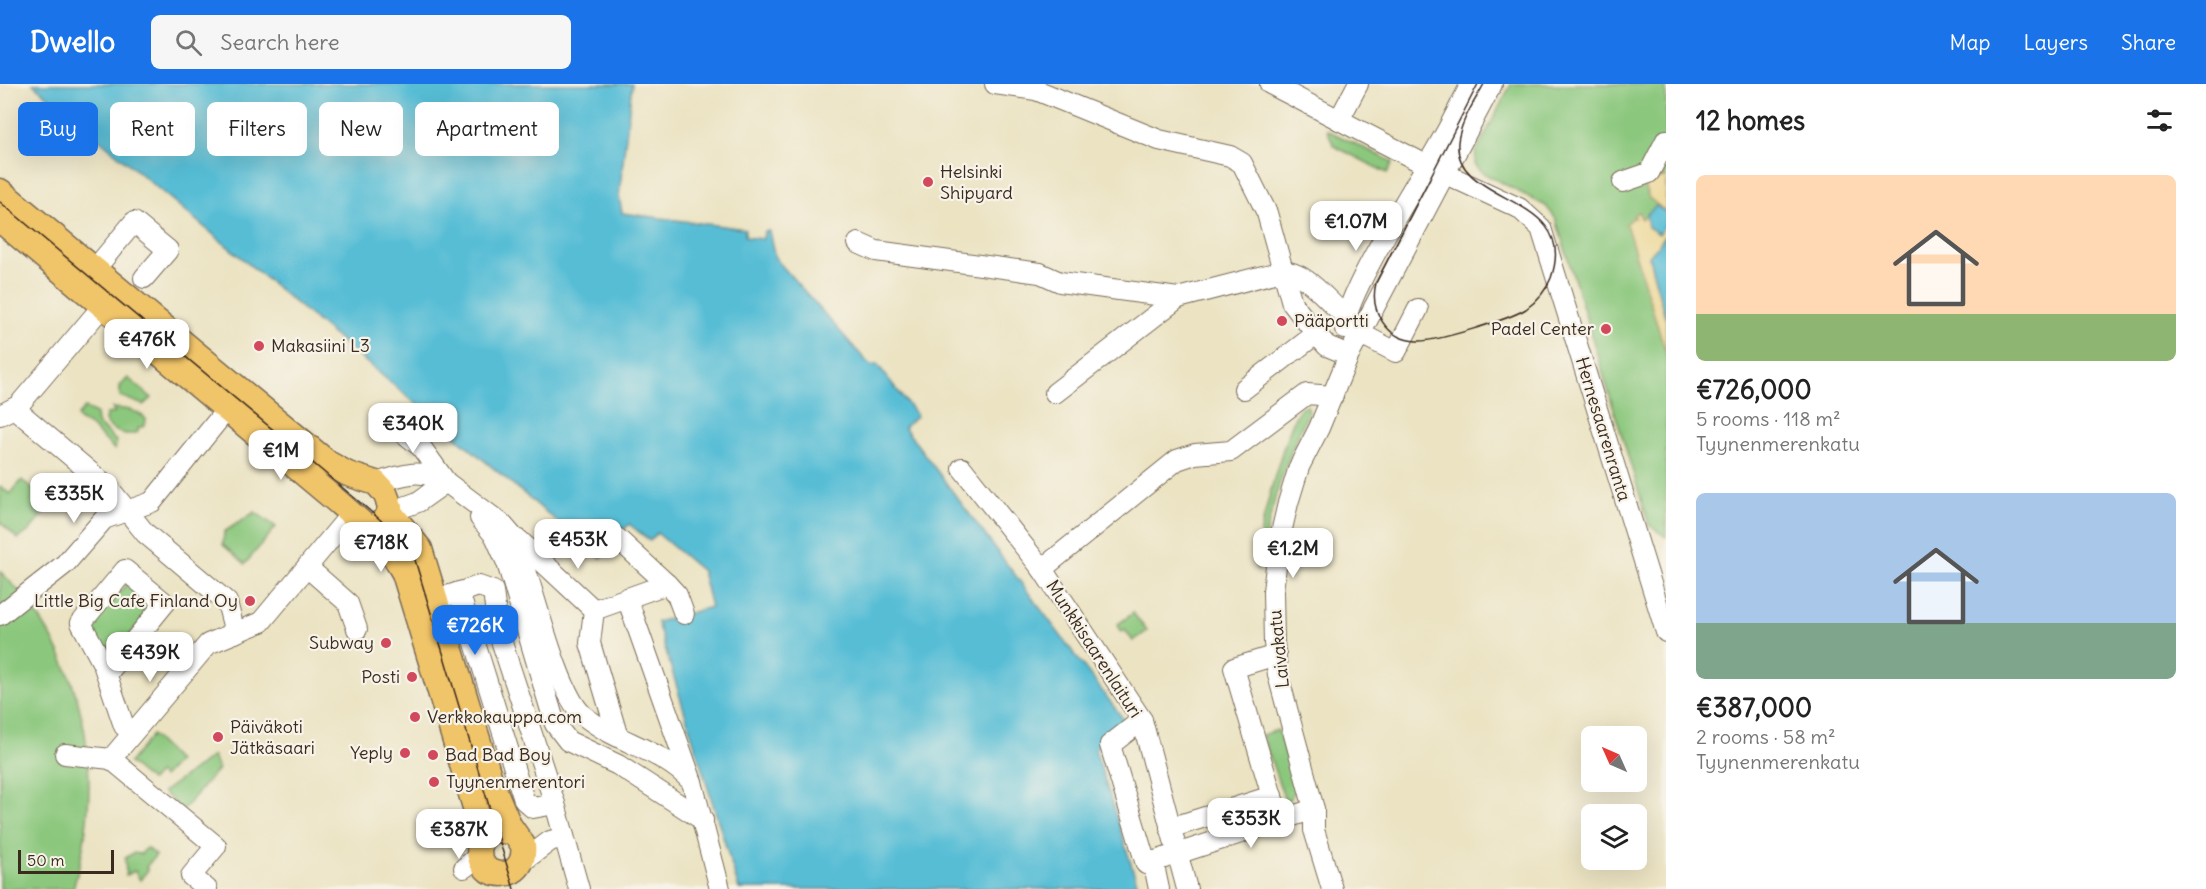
<!DOCTYPE html>
<html lang="en">
<head>
<meta charset="utf-8">
<style>
  body { margin:0; font-family:Delius,sans-serif; background:#f6f6f6; color:#222; height:100vh; display:flex; flex-direction:column; font-size:22px; white-space:nowrap }
  * { box-sizing:border-box; margin:0 }
  p { font-size:20px; color:#767676 }
  .icon { flex:none; width:33px; height:33px; fill:none; stroke:currentColor; stroke-width:2; stroke-linecap:round; stroke-linejoin:round }
  .map { position:relative; flex:1; overflow:hidden }
  .sheet { display:flex; flex-direction:column; background:#fff; width:540px }
  .sheet>* { flex:none }
  .guide { position:absolute; left:18px; top:18px; width:570px; height:54px; display:flex; gap:12px }
  .needle { width:39px; rotate:315deg }
  .controls { position:absolute; left:1581px; top:642px; display:grid; gap:12px }
  .controls a { display:grid; place-items:center; width:66px; height:66px; border-radius:9px; background:#fff; box-shadow:0 6px 24px #0002; font-size:30px }
  .scale { position:absolute; left:18px; bottom:15px; width:96px; box-sizing:border-box; padding-left:6px; border:3px solid #3b2a1e; border-top:0; font-size:16px; line-height:21px; white-space:nowrap; color:#3b2a1e; -webkit-text-stroke:4px #f7f3e8; paint-order:stroke }
  .price { position:absolute; translate:-50% -51px; padding:0 14px; border-radius:12px; background:#fff; color:#222; font-size:20px; line-height:39px; filter:drop-shadow(0 2px 3px #0008) }
  .price::after { content:''; position:absolute; left:50%; top:36px; width:18px; height:14px; margin-left:-9px; background:inherit; clip-path:polygon(0 0,100% 0,50% 100%) }
  .price.active { background:#1a73e8; color:#fff }
  ul { padding:0; list-style:none }
  li { display:grid; align-content:center; gap:12px; height:318px; padding:0 30px }
  li span { display:grid; place-items:center; height:186px; border-radius:9px; color:#555 }
  li>.icon { margin-inline-start:auto }
  span .icon { width:108px; height:108px; fill:#fffc; stroke-width:1 }
  li b { font-size:26px }
  h2 { display:flex; justify-content:space-between; align-items:center; height:72px; padding:0 30px; font-size:26px }
  .tag { padding:0 21px; border-radius:9px; background:#fff; box-shadow:0 6px 24px #0002; font-size:21px; line-height:54px }
  .tag.active { background:#1a73e8; color:#fff }
  header { display:flex; align-items:center; gap:36px; box-sizing:border-box; height:84px; padding:0 30px; background:#1a73e8; color:#fff }
  header strong { font-size:28px }
  nav { display:flex; gap:33px; margin-inline-start:auto; font-size:21px }
  .search { width:420px; height:54px; background:#f6f6f6; display:flex; align-items:center; gap:15px; box-sizing:border-box; padding:0 21px; border-radius:9px; color:#767676; font-size:22px }
  main { display:flex; flex:1; min-height:0 }
  .map>svg:first-child { display:block }
  .green { fill:#8bc77d; stroke:#63784e; stroke-width:1.5 }
  .sand { fill:#eeda9e; stroke:#94825e; stroke-width:1.5 }
  .water { fill:#57bdd5; stroke:#49747a; stroke-width:1.5 }
  .lines { fill:none; stroke-linecap:round; stroke-linejoin:round }
  .minor-casing { stroke:#796b57; stroke-width:22 }
  .major-casing { stroke:#796b57; stroke-width:27 }
  .minor { stroke:#fff; stroke-width:20 }
  .major { stroke:#f0c469; stroke-width:24 }
  .tram { stroke:#3b2a1e; stroke-width:1.5 }
  .poi-dot { fill:#d1495b; stroke:#f7f3e8; stroke-width:2 }
  .labels { text-anchor:middle; stroke-width:4.5; stroke-linejoin:round; paint-order:stroke }
  .poi-label { font-size:18px; fill:#3b2a1e; stroke:#f7f3e8; text-anchor:start }
  .street-label { font-size:18px; fill:#3b2a1e; stroke:#f7f3e8 }
</style>
</head>
<body>
<header>
<strong>Dwello</strong>
<div class="search"><svg class="icon" aria-label="search" viewBox="0 0 24 24"><circle cx="10" cy="10" r="6"/><path d="M15 15l6 6"/></svg>Search here</div>
<nav><a>Map</a><a>Layers</a><a>Share</a></nav>
</header>
<main>
<div class="map">
<svg width="1666" height="805" viewBox="0 0 1666 805">
  <rect width="100%" height="100%" fill="#f7f3e8"/>
  <filter id="ink" filterUnits="userSpaceOnUse"><feTurbulence type="fractalNoise" baseFrequency=".0167" numOctaves="2"/><feDisplacementMap in="SourceGraphic" scale="12" xChannelSelector="R" yChannelSelector="G"/><feConvolveMatrix kernelMatrix="1 2 1 2 8 2 1 2 1" color-interpolation-filters="sRGB"/></filter>
  <filter id="wash" filterUnits="userSpaceOnUse"><feTurbulence type="fractalNoise" baseFrequency=".008" numOctaves="4" result="noise"/><feDisplacementMap in="SourceGraphic" scale="24" xChannelSelector="R" yChannelSelector="G"/><feGaussianBlur stdDeviation="1.35" result="paint"/><feColorMatrix in="noise" values="0 0 0 0 0 0 0 0 0 0 0 0 0 0 0 0 0 1.4 0 .05"/><feComposite in="paint" operator="in"/></filter>
  <g filter="url(#wash)">
    <rect width="100%" height="100%" fill="#ebe3c2"/>
    <g class="green">
      <path d="M1511,0H1666V128L1656,122L1659,150L1666,139V151L1649,173L1666,236V453L1649,441L1556,135L1546,122L1481,88L1475,80L1476,68Z"/>
      <path d="M1327,46L1393,78L1387,89L1334,62Z"/>
      <path d="M128,294L152,314L143,321L120,312V302Z"/>
      <path d="M1307,321L1309,327C1285,377 1267,429 1261,484L1257,485C1253,462 1286,344 1299,326C1300,323 1304,322 1307,321Z"/>
      <path d="M85,324L96,330L97,339L116,357L115,366L92,343L79,336L77,332Z"/>
      <path d="M112,324C126,325 136,325 146,335L145,342L138,344V348C127,353 111,348 105,337L106,330L115,329Z"/>
      <path d="M22,396L51,421L29,447L18,455L0,438V402L10,410Z"/>
      <path d="M255,428L276,443L245,480L223,461L224,448Z"/>
      <path d="M0,487C88,573 107,690 73,805H0Z"/>
      <path d="M129,498L155,521L113,571L109,563L103,566L90,540L118,505L120,508Z"/>
      <path d="M1133,529L1147,547L1133,557L1125,546L1122,548L1117,541Z"/>
      <path d="M1278,646L1298,704L1286,719L1262,651Z"/>
      <path d="M152,651L178,677L163,693L158,689L151,697L129,679Z"/>
      <path d="M213,672L218,685L183,726L163,708Z"/>
      <path d="M146,764L156,771L146,783L148,786L140,796L135,787L126,791L125,774L133,769L141,770Z"/>
    </g>
    <g class="sand">
      <path d="M1666,93V128L1649,114L1643,100Z"/>
      <path d="M1639,128L1641,135L1646,131L1659,150L1666,139V151L1649,173L1666,236V269L1626,140L1634,133L1635,135L1634,130Z"/>
    </g>
    <g class="water">
      <path d="M33,0H632L619,112L622,129L745,145V153L763,155L764,147H769L775,174L868,279L873,282L877,280L917,332L904,343L1127,640L1095,665L1139,805H739L657,538L711,523L702,487L657,449L650,457L629,440L601,474Z"/>
      <path d="M1656,122L1666,128V139L1659,150L1648,143L1646,131Z"/>
      <path d="M1666,151V236L1649,173Z"/>
    </g>
  </g>
  <g filter="url(#ink)">
    <g class="lines">
      <g class="minor-casing">
        <g id="minor">
          <path d="M995,0L1036,6L1159,56L1230,72L1242,79L1267,129L1292,219L1316,250"/>
          <path d="M1270,0L1426,81L1519,124L1541,144L1666,548"/>
          <path d="M1339,36L1358,0"/>
          <path d="M1623,98L1649,89L1666,56"/>
          <path d="M858,159L876,167L1040,189L1060,198L1178,214L1282,187C1308,188 1327,218 1347,233"/>
          <path d="M95,185L134,138L168,166L144,194"/>
          <path d="M1345,245C1342,214 1423,90 1441,57C1452,39 1461,19 1471,0"/>
          <path d="M1359,249L1396,268L1418,225"/>
          <path d="M1244,305L1316,250L1327,262L1349,271"/>
          <path d="M1055,309L1178,214"/>
          <path d="M14,324L109,404L145,449L227,518L235,549"/>
          <path d="M0,331L18,322L112,211"/>
          <path d="M400,346L421,363L446,398L502,440L515,455C532,495 556,608 583,631C616,659 662,665 692,698"/>
          <path d="M962,384L1042,485L1142,636L1187,805"/>
          <path d="M376,399C405,391 417,383 446,398"/>
          <path d="M390,428L418,418L446,398"/>
          <path d="M480,434L495,452L507,479L555,640L568,657L618,681L703,736"/>
          <path d="M617,454L667,500"/>
          <path d="M519,456L594,526"/>
          <path d="M307,483L348,519L357,545"/>
          <path d="M1042,485L1177,376L1195,370L1231,367L1307,310L1333,312"/>
          <path d="M459,508L524,716L533,724L555,720"/>
          <path d="M627,514L692,698L720,805"/>
          <path d="M421,520L479,502L493,507L498,547L555,720L579,805"/>
          <path d="M594,526L590,559L617,650"/>
          <path d="M594,526L667,500L677,511L684,530"/>
          <path d="M0,531L65,480L104,435L152,418L236,314"/>
          <path d="M1276,571L1234,584L1279,736"/>
          <path d="M107,590L165,519L125,486L81,539L103,580L124,642L132,649"/>
          <path d="M1142,636L1110,661L1146,780L1314,725"/>
          <path d="M65,670L111,675"/>
          <path d="M111,675L208,560L261,538L351,430"/>
          <path d="M111,675L216,762L191,792L207,805"/>
          <path d="M1170,744L1272,712"/>
          <path d="M1153,777L1159,805"/>
          <path d="M522,778L550,757L564,753"/>
          <path d="M464,784L479,772"/>
          <path d="M1332,805L1314,746V725L1278,591L1274,559L1273,507L1279,458L1288,419L1299,383L1319,344L1349,271L1492,0"/>
        </g>
      </g>
      <g class="major-casing">
        <g id="major">
          <path d="M0,107L328,379L348,390L376,399L385,409L390,422L388,433L376,442L367,444"/>
          <path d="M0,136L339,419L388,462L404,489L484,753"/>
          <path d="M390,428L420,465L491,698L509,741L523,761C526,783 510,796 489,787C474,774 476,754 496,746L514,749"/>
        </g>
      </g>
      <use href="#minor" class="minor"/>
      <use href="#major" class="major"/>
      <g class="tram">
        <path d="M1478,0L1376,199C1369,227 1387,256 1417,257C1436,258 1510,235 1526,225C1537,217 1546,207 1551,194C1581,109 1453,122 1458,58C1460,38 1475,17 1484,0"/>
        <path d="M0,118L362,420L399,452L415,476L514,805"/>
      </g>
    </g>
  </g>
  <g class="poi-dot">
    <circle cx="928" cy="98" r="6"/>
    <circle cx="1282" cy="237" r="6"/>
    <circle cx="1606" cy="245" r="6"/>
    <circle cx="259" cy="262" r="6"/>
    <circle cx="250" cy="517" r="6"/>
    <circle cx="386" cy="559" r="6"/>
    <circle cx="412" cy="593" r="6"/>
    <circle cx="415" cy="633" r="6"/>
    <circle cx="218" cy="653" r="6"/>
    <circle cx="405" cy="669" r="6"/>
    <circle cx="433" cy="671" r="6"/>
    <circle cx="434" cy="698" r="6"/>
  </g>
  <g class="labels">
    <g class="poi-label">
      <text x="940" y="94">Helsinki<tspan x="940" dy="21">Shipyard</tspan></text>
      <text x="1294" y="243">Pääportti</text>
      <text x="1594" y="251" text-anchor="end">Padel Center</text>
      <text x="271" y="268">Makasiini L3</text>
      <text x="238" y="523" text-anchor="end">Little Big Cafe Finland Oy</text>
      <text x="374" y="565" text-anchor="end">Subway</text>
      <text x="400" y="599" text-anchor="end">Posti</text>
      <text x="427" y="639">Verkkokauppa.com</text>
      <text x="230" y="649">Päiväkoti<tspan x="230" dy="21">Jätkäsaari</tspan></text>
      <text x="393" y="675" text-anchor="end">Yeply</text>
      <text x="445" y="677">Bad Bad Boy</text>
      <text x="446" y="704">Tyynenmerentori</text>
    </g>
    <g class="street-label">
      <text transform="translate(1603 345) rotate(73)" y="6">Hernesaarenranta</text>
      <text transform="translate(1094 565) rotate(57)" y="6">Munkkisaarenlaituri</text>
      <text transform="translate(1279 565) rotate(-96)" y="6">Laivakatu</text>
    </g>
  </g>
</svg>
<div class="controls">
<a><svg class="needle" viewBox="-14 -14 28 28"><path d="M0-13l5 13h-10z" fill="#e53935"/><path d="M0 13l5-13h-10z" fill="#767676"/></svg></a>
<a><svg class="icon" aria-label="layers" viewBox="0 0 24 24"><path d="M12 4l9 5-9 5-9-5zM3 14l9 5 9-5"/></svg></a>
</div>
<div class="scale">50 m</div>
<b class="price" style="left:1356px;top:168px">€1.07M</b>
<b class="price" style="left:147px;top:286px">€476K</b>
<b class="price" style="left:413px;top:370px">€340K</b>
<b class="price" style="left:281px;top:397px">€1M</b>
<b class="price" style="left:74px;top:440px">€335K</b>
<b class="price" style="left:578px;top:486px">€453K</b>
<b class="price" style="left:381px;top:489px">€718K</b>
<b class="price" style="left:1293px;top:495px">€1.2M</b>
<b class="price active" style="left:475px;top:572px">€726K</b>
<b class="price" style="left:150px;top:599px">€439K</b>
<b class="price" style="left:1251px;top:765px">€353K</b>
<b class="price" style="left:459px;top:776px">€387K</b>
<div class="guide">
<a class="tag active">Buy</a>
<a class="tag">Rent</a>
<a class="tag">Filters</a>
<a class="tag">New</a>
<a class="tag">Apartment</a>
</div>
</div>
<section class="sheet">
<h2>12 homes<svg class="icon" aria-label="filters" viewBox="0 0 24 24"><path d="M4 7h16M4 17h16"/><circle cx="9" cy="7" r="2"/><circle cx="15" cy="17" r="2"/></svg></h2>
<ul>
<li><span style="background:linear-gradient(#ffd9b3 75%,#8fb573 0)"><svg class="icon" aria-label="home" viewBox="0 0 24 24"><path d="M3 11l9-7 9 7M6 9v11h12V9"/></svg></span><div><b>€726,000</b><p>5 rooms · 118 m²</p><p>Tyynenmerenkatu</p></div></li>
<li><span style="background:linear-gradient(#a9c7e8 70%,#7fa58c 0)"><svg class="icon" aria-label="home" viewBox="0 0 24 24"><path d="M3 11l9-7 9 7M6 9v11h12V9"/></svg></span><div><b>€387,000</b><p>2 rooms · 58 m²</p><p>Tyynenmerenkatu</p></div></li>
</ul>
</section>
</main>
</body>
</html>
